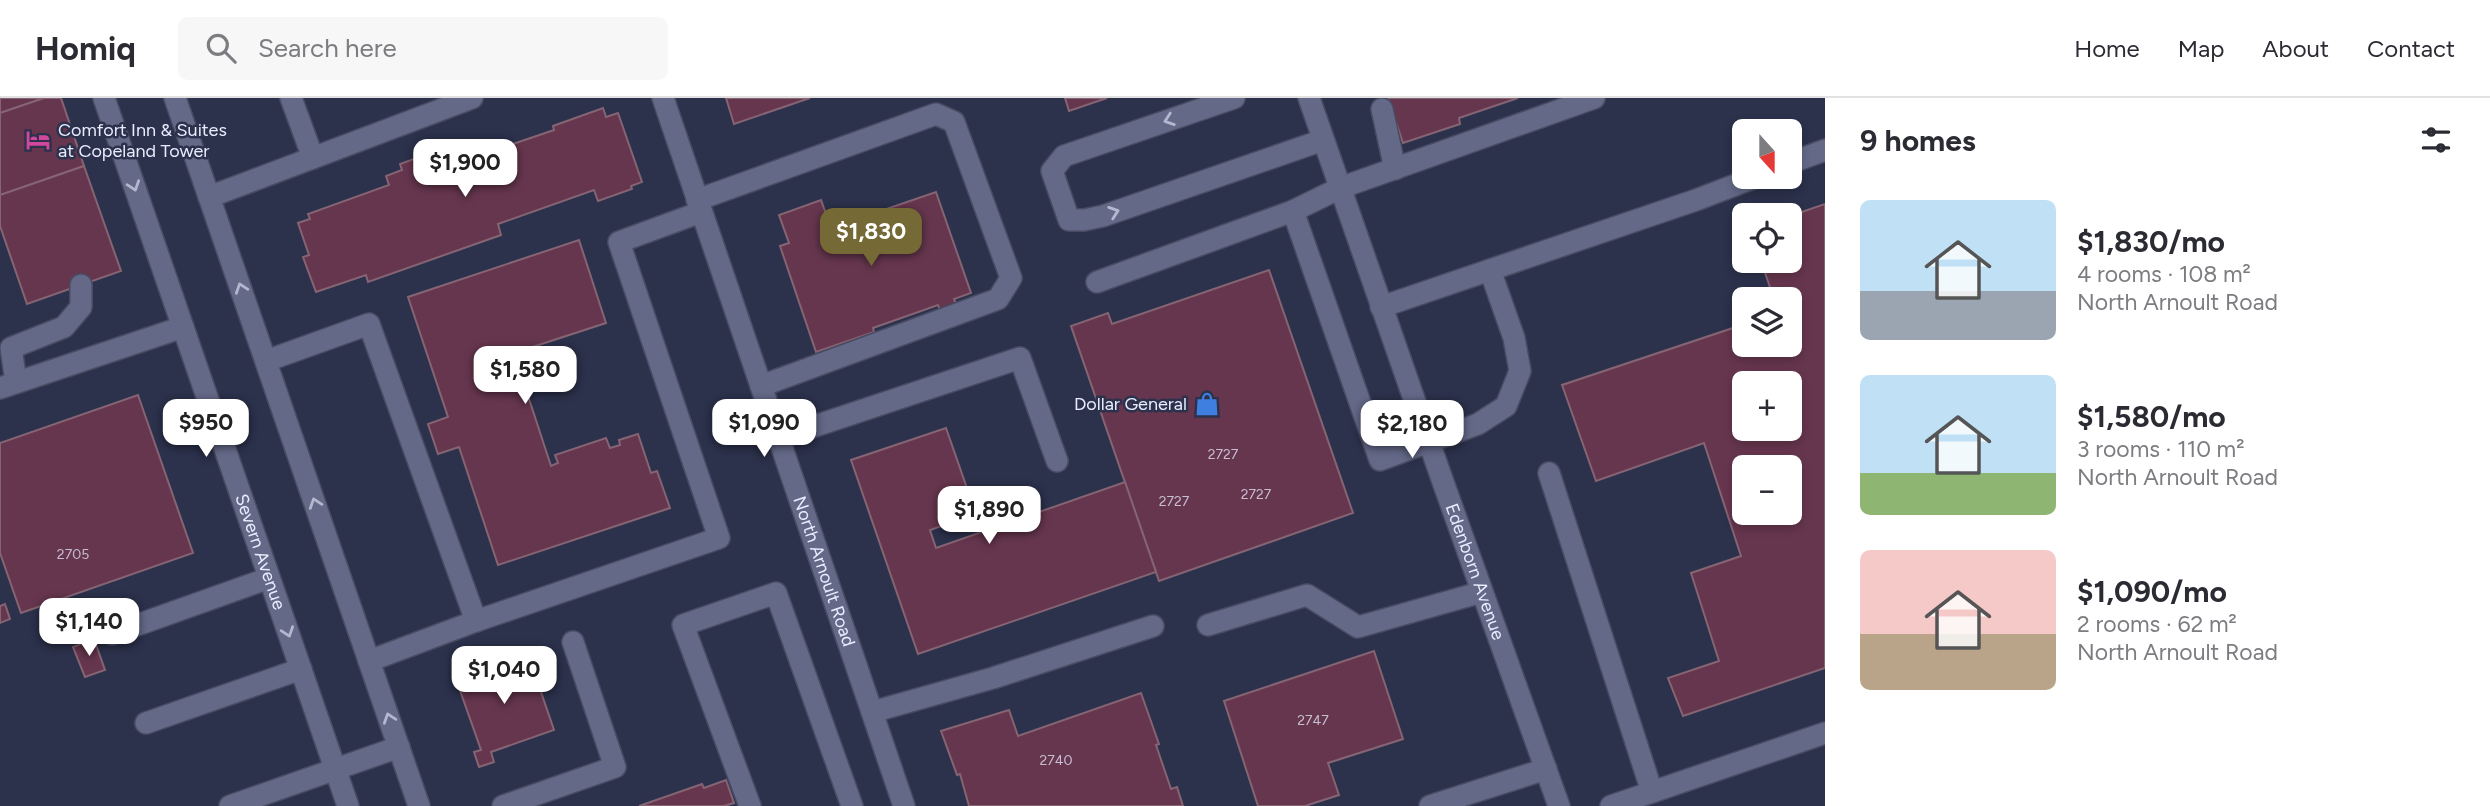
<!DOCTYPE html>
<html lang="en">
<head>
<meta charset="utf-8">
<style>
  body { margin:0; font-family:Figtree,sans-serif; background:#f7f7f7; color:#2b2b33; height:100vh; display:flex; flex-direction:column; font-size:26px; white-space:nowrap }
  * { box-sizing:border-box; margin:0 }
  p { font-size:23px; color:#7c7c81 }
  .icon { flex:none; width:38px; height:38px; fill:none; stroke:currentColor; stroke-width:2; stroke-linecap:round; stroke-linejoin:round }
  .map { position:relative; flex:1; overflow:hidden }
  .details { display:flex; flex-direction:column; background:#fff; width:665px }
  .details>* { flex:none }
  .needle { width:46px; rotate:159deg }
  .controls { position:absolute; left:1732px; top:21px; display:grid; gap:14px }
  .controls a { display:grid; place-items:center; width:70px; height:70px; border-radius:10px; background:#fff; box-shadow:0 4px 10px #0003; font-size:35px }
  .price { position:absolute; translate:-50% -60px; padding:0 16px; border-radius:14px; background:#fff; color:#222; font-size:23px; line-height:46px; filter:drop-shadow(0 2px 4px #0008) }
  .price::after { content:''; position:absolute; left:50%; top:42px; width:21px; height:16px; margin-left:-10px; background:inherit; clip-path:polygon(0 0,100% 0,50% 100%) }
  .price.on { background:#756a35; color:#fff }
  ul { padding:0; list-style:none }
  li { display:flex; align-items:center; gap:21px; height:175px; padding:0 35px }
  li span { display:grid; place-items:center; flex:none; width:196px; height:140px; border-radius:10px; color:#555 }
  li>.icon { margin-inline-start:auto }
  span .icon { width:84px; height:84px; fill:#fffc; stroke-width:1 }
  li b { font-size:30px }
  h2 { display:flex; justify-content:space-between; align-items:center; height:84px; padding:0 35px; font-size:30px }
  header { display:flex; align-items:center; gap:42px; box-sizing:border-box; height:98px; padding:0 35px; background:#fff; border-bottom:2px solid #e1e1e2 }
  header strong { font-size:33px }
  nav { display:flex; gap:38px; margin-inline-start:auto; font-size:24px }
  .search { width:490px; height:63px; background:#f7f7f7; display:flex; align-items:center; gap:18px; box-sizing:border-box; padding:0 24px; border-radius:10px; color:#7c7c81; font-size:26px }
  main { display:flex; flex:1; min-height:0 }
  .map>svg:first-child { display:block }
  .building { fill:#66364e; stroke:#856473; stroke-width:2; fill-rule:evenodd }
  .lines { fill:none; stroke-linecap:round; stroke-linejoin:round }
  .minor-casing { stroke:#484b62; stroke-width:24 }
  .minor { stroke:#646988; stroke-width:21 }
  .oneway { stroke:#b4b8cf }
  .labels { text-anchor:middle; stroke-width:5; stroke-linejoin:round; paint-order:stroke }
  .number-label { font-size:14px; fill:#c8bed2 }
  .poi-label { font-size:18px; fill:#e9ecfe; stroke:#2c314c; text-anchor:start }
  .street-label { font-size:18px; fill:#e9ecfe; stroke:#2c314c }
</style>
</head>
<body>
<header>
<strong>Homiq</strong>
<div class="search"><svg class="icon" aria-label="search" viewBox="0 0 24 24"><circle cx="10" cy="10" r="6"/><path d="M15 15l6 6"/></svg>Search here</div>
<nav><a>Home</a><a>Map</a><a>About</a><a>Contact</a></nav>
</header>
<main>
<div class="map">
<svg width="1825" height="708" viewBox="0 0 1825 708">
  <rect width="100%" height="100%" fill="#2c314c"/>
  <g class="building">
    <path d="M0,0H44L0,15Z"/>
    <path d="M44,0H61L84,68L0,97V15Z"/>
    <path d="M726,0H810L734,26Z"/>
    <path d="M1065,0H1107L1069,13Z"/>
    <path d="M1388,0H1518L1459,20L1460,26L1403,45Z"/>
    <path d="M603,10L606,19L618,15L642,84L631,88L632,91L598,103L594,92L498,126L501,137L368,184L366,177L316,194L303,159L309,157L298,125L310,121L308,116L389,87L386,78L402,72L400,66L433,54L432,52L451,45L457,60L505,43L507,48L554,32L553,28Z"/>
    <path d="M84,68L121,173L27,206L0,128V97Z"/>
    <path d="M936,94L971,195L954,201L957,209L941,215L938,207L873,230L874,234L816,254L780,148L789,145L779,117L821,102L831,130Z"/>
    <path d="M1825,106V570L1683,618L1668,580L1719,563L1691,475L1741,458L1704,345L1596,383L1562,287L1745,226V247H1790V201H1774L1761,163H1790V118ZM1745,285H1790V331H1745ZM1745,369H1790V415H1745Z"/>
    <path d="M579,142L606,225L514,255L551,368L558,365L555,357L606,340L610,350L620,347L619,342L638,336L651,375L657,373L670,410L498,467L459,349L438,356L428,326L448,319L408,199Z"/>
    <path d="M1269,172L1353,415L1159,483L1071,228L1108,215L1112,226Z"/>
    <path d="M138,297L193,455L21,515L0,455V345Z"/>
    <path d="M946,330L976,416L930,432L936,450L1125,384L1156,474L918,556L851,362Z"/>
    <path d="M5,506L10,521L0,525V508Z"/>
    <path d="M94,541L105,572L85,579L73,549Z"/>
    <path d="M1374,553L1403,641L1328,665L1339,697L1305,708H1258L1224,603Z"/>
    <path d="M528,556L554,632L491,654L494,664L479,669L474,654L481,652L456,581Z"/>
    <path d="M1141,595L1159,646L1156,647L1171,691L1177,689L1183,708H969L960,676L957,677L941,633L1009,612L1018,638Z"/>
    <path d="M726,682L734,705L724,708H639L702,686L704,690Z"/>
  </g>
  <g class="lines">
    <g class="minor-casing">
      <g id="minor">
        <path id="s1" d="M104,0L348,708"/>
        <path d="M175,0L419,708"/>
        <path d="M291,0L313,60"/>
        <path id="s2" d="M663,0L904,708"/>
        <path d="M1234,0L1064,58L1052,73L1069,122H1084L1103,118L1323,42"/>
        <path id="s3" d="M1309,0L1443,384L1559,708"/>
        <path d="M1382,11L1395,71"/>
        <path d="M1790,65L1825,52"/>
        <path d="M209,99L472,0"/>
        <path d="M697,102L936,16L954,24L1011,180L998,201L761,288"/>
        <path d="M1490,172L1514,240L1520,273L1506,308L1478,326L1380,362L1293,113L1340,90L1594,0"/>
        <path d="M1097,184L1293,113"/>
        <path d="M1381,209L1696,102L1756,79"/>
        <path d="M266,263L369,226L476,523L369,563"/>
        <path d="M16,284L11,250L64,229L81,209V187"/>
        <path d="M0,290L183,229"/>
        <path d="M779,340L1020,260L1057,363"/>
        <path d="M1549,375L1652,694"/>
        <path d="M476,523L719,440L619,144L701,114"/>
        <path d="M1208,527L1307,497L1358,529L1482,494"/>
        <path d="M112,536L269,480"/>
        <path d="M872,614L993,580L1153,528"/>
        <path d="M146,625L301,571"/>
        <path d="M230,708L399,649"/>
        <path d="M503,708L615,669L573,544"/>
        <path d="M750,708L683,527L776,495L852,708"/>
        <path d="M1430,708L1546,671"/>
        <path d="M1611,708L1825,635"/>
      </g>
    </g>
    <use href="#minor" class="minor"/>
  </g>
  <defs><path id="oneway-chevron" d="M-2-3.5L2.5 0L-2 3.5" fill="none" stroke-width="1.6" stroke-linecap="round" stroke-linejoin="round" transform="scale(1.75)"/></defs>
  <g class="oneway">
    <use href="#oneway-chevron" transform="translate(1169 22) rotate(161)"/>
    <use href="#oneway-chevron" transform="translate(134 88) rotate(71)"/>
    <use href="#oneway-chevron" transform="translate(1114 114) rotate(-19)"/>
    <use href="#oneway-chevron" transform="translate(241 190) rotate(-109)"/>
    <use href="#oneway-chevron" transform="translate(315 405) rotate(-109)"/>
    <use href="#oneway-chevron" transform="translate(288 534) rotate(71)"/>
    <use href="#oneway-chevron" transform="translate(389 620) rotate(-109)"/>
  </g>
  <defs>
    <g id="hotel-bare" transform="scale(1.89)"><path d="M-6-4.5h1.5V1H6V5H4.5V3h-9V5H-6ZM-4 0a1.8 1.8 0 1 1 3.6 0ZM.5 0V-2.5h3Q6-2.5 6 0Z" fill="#d1479c" stroke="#2c314c" stroke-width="2.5" paint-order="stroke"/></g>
    <g id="shop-bare" transform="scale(1.89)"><path d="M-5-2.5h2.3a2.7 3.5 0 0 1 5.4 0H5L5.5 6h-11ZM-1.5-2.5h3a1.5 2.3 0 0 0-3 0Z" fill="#3f7fe0" stroke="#2c314c" stroke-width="2.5" paint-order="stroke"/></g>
  </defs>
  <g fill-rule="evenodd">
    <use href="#hotel-bare" x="38" y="42"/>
    <use href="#shop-bare" x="1207" y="306"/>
  </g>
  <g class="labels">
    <g class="number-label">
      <text x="1223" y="361">2727</text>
      <text x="1256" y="401">2727</text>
      <text x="1174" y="408">2727</text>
      <text x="73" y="461">2705</text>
      <text x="1313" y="627">2747</text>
      <text x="1056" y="667">2740</text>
    </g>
    <g class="poi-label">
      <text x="58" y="38">Comfort Inn &amp; Suites<tspan x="58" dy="21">at Copeland Tower</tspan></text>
      <text x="1187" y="312" text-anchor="end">Dollar General</text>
    </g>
    <g class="street-label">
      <text dy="6" stroke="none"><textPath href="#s1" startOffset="480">Severn Avenue</textPath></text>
      <text dy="6" stroke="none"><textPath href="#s2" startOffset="500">North Arnoult Road</textPath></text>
      <text dy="6" stroke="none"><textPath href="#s3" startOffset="502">Edenborn Avenue</textPath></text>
    </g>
  </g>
</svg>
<div class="controls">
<a><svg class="needle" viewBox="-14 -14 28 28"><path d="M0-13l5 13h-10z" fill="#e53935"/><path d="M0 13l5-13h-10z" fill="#7c7c81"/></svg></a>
<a><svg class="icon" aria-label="locate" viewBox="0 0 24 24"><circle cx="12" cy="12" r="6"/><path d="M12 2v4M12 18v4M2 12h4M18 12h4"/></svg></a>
<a><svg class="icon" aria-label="layers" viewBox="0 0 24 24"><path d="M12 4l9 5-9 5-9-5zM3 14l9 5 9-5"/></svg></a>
<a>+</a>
<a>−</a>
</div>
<b class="price" style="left:465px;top:101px">$1,900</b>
<b class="price on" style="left:871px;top:170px">$1,830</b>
<b class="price" style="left:525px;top:308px">$1,580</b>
<b class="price" style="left:206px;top:361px">$950</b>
<b class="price" style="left:764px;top:361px">$1,090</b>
<b class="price" style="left:1412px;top:362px">$2,180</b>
<b class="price" style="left:989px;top:448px">$1,890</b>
<b class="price" style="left:89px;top:560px">$1,140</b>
<b class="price" style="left:504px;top:608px">$1,040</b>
</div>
<section class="details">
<h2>9 homes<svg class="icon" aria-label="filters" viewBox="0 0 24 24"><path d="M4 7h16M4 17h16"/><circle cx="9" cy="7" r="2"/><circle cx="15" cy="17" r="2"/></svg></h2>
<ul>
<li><span style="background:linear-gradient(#bfe0f5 65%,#9aa5b1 0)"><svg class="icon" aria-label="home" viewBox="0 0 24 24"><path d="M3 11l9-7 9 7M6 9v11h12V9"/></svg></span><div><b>$1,830/mo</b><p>4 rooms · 108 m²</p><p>North Arnoult Road</p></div></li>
<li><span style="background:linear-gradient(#bfe0f5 70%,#8fb573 0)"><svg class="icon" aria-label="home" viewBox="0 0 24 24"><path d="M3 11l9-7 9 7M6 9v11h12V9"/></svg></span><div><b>$1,580/mo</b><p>3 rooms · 110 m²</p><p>North Arnoult Road</p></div></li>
<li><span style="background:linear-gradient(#f6c9c9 60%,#b9a48a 0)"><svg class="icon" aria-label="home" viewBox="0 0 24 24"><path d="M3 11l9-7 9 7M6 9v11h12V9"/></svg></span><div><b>$1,090/mo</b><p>2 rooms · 62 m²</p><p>North Arnoult Road</p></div></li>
</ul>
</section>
</main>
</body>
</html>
